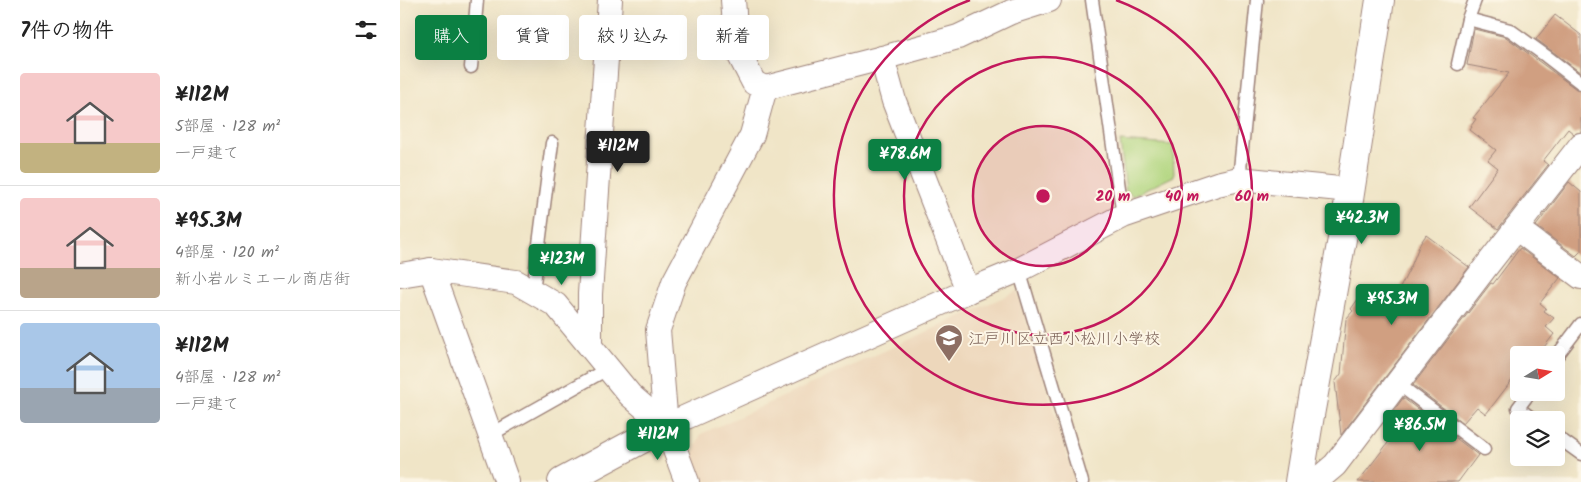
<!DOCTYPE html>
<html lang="ja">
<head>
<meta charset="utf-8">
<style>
  body { margin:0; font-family:Kalam,"Klee One",sans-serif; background:#f6f6f6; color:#222; height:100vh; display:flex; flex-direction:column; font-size:19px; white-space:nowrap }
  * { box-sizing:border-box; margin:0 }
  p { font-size:16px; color:#767676 }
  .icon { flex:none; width:28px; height:28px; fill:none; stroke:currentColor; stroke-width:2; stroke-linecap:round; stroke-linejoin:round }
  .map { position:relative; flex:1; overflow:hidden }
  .sheet { display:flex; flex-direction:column; background:#fff; width:400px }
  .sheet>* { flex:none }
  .banner { position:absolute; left:15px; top:15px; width:475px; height:45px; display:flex; gap:10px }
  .needle { width:32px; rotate:79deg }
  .buttons { position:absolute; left:1110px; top:346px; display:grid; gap:10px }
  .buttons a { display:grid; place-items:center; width:55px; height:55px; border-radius:5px; background:#fff; box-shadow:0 5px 20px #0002; font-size:25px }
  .price { position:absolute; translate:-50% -42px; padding:0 11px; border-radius:5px; background:#0b8043; color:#fff; font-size:16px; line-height:32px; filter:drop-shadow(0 1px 2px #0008) }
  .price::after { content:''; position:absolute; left:50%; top:30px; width:15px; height:11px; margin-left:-8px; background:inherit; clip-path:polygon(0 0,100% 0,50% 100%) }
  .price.on { background:#222; color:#fff }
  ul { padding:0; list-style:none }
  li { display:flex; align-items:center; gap:15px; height:125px; padding:0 20px }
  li+li { border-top:1px solid #e0e0e0 }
  li span { display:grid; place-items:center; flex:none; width:140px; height:100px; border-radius:5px; color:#555 }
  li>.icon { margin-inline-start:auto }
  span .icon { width:60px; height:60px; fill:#fffc; stroke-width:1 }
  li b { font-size:21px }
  h2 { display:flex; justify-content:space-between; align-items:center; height:60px; padding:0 20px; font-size:21px }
  .tag { padding:0 18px; border-radius:5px; background:#fff; box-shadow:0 5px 20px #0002; font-size:18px; line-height:45px }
  .tag.on { background:#0b8043; color:#fff }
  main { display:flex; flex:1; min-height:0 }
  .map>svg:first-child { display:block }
  .built { fill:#edd7bb }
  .green { fill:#b1d67f; stroke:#7e7a55 }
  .building { fill:#d09f81 }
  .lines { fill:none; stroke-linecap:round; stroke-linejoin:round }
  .lane-casing { stroke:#9d8279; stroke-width:15 }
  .street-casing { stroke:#9d8279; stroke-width:26 }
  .secondary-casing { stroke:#9d8279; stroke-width:30 }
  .lane { stroke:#fff; stroke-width:12 }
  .street { stroke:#fff; stroke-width:24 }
  .secondary { stroke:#fff; stroke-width:28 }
  .ring { fill:none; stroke:#c2185b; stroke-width:2.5 }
  .labels { text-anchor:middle; stroke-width:4; stroke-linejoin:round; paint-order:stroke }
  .education-label { font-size:16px; fill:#785e54; stroke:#fcf5e5; text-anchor:start }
  .centre { fill:#c2185b; stroke:#fcf5e5; stroke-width:2.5 }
  .ring-label { font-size:15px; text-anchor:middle; font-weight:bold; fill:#c2185b; stroke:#fcf5e5; stroke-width:4; stroke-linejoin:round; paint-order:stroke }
</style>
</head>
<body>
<main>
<section class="sheet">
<h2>7件の物件<svg class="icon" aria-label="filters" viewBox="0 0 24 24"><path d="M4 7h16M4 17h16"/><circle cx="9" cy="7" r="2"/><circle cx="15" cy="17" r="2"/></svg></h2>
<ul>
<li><span style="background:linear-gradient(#f6c9c9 70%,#c2b280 0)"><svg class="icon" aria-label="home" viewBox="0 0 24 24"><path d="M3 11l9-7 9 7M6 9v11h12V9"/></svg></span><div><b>¥112M</b><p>5部屋 · 128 m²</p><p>一戸建て</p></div></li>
<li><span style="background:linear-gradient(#f6c9c9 70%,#b9a48a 0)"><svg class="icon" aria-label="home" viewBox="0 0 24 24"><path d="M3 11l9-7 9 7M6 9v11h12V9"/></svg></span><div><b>¥95.3M</b><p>4部屋 · 120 m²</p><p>新小岩ルミエール商店街</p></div></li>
<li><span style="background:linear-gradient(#a9c7e8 65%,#9aa5b1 0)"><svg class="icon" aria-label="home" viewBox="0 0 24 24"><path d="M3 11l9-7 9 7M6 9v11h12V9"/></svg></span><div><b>¥112M</b><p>4部屋 · 128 m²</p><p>一戸建て</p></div></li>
</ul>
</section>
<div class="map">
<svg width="1181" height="482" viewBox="0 0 1181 482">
  <rect width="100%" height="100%" fill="#fcf5e5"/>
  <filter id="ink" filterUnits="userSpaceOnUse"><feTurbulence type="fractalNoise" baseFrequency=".02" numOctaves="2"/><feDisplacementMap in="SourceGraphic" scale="10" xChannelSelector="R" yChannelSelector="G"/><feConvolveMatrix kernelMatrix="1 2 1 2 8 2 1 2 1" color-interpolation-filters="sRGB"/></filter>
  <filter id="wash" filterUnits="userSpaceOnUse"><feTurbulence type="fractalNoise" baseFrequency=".0096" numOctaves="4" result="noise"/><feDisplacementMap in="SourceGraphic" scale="20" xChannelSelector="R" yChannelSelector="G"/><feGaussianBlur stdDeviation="1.12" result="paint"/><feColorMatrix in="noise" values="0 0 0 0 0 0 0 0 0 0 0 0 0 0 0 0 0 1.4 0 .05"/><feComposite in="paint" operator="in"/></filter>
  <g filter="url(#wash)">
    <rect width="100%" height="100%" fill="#f0e5c7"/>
    <path class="built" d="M617,291L675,482H304L292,455L301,434Z"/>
    <path class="green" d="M720,141L773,145L774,176L733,196L726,191Z"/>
    <g id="blocks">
      <g class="building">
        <path d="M1155,15L1181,35V73L1136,39Z"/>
        <path d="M1074,29L1106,37L1176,89L1181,91V132L1174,134L1168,129L1143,161L1148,165L1098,229L1069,207L1098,168L1088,160L1096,150L1070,130L1072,127L1071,126L1076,119L1073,118L1109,73L1067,65Z"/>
        <path d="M1169,182L1181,192V251L1176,256L1136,226Z"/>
        <path d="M1026,235L1069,267L941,435L935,382L941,374L946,319L953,311L951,309L963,292L988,312L1012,264L1020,244Z"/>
        <path d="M1120,248L1160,278L1140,303L1146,308L1144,311L1154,318L1146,327L1154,334L1138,355H1119V371L1086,414L1077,407L1063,423L1013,385L1091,283L1093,284Z"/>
        <path d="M1003,398L1078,455L1058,482H958L1004,422L992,413Z"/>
      </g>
    </g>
  </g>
  <g filter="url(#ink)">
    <use href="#blocks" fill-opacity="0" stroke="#9d8279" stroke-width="1"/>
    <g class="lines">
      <g class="lane-casing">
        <g id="lane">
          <path d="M692,0L723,216"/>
          <path d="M1068,19L1110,30L1146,56L1181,83"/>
          <path d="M1058,64L1068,19L1075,0"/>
          <path d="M71,67L77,0"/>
          <path d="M839,179L857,0"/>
          <path d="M619,270L682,482"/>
          <path d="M133,291L152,143"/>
          <path d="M1156,357L1181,324"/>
          <path d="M997,383L1084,449"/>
          <path d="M1130,392L1118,408L1134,420"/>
          <path d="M90,435L209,368"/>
          <path d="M1156,436L1181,454"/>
        </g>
      </g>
      <g class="street-casing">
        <g id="street">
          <path d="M482,58L494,101L568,291"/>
          <path d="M365,88L482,58L558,37L611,12L649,0"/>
          <path d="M1116,228L1181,277"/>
          <path d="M31,270L107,482"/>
          <path d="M0,275L31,270L116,282L156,305L230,395L266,426"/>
          <path d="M190,346V294L210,0"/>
          <path d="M266,426L568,291L619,270L723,216L817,184L839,179L950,190"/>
          <path d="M287,482L266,426L258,330L274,282L352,135L365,88L354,83L337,50L333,0"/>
          <path d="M915,482L935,465L1085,268L1181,145"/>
        </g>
      </g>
      <g class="secondary-casing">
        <g id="secondary">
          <path d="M162,482L266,426"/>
          <path d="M899,482L910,415L948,206L980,0"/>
        </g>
      </g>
      <use href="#lane" class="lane"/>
      <use href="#street" class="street"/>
      <use href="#secondary" class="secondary"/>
    </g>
  </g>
  <circle cx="643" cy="196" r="70" fill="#c2185b" fill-opacity=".12"/>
  <g class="ring">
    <circle cx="643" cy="196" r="70"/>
    <circle cx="643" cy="196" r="139"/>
    <path d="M716 0A209 209 0 1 1 570 0"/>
  </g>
  <defs>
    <g id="school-pin" transform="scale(1.4375)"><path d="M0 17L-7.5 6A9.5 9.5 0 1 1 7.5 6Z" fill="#8d6e63" stroke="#fcf5e5"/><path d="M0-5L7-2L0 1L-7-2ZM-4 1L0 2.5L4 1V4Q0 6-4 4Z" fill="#fff"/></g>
  </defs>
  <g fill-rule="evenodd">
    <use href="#school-pin" x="549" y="338"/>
  </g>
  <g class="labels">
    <g class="education-label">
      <text x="568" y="344">江戸川区立西小松川小学校</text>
    </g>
  </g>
  <circle cx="643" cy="196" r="8" class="centre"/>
  <g class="ring-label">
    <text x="713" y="201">20 m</text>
    <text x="782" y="201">40 m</text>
    <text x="852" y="201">60 m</text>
  </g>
</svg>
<div class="buttons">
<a><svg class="needle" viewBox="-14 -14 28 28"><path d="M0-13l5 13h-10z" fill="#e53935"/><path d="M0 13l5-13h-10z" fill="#767676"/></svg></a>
<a><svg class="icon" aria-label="layers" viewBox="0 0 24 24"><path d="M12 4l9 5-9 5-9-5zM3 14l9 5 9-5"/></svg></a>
</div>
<b class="price on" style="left:218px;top:173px">¥112M</b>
<b class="price" style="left:505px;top:181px">¥78.6M</b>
<b class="price" style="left:962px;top:245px">¥42.3M</b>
<b class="price" style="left:162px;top:286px">¥123M</b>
<b class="price" style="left:992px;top:326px">¥95.3M</b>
<b class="price" style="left:1020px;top:452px">¥86.5M</b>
<b class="price" style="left:258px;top:461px">¥112M</b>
<div class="banner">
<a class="tag on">購入</a>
<a class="tag">賃貸</a>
<a class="tag">絞り込み</a>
<a class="tag">新着</a>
</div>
</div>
</main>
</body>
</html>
